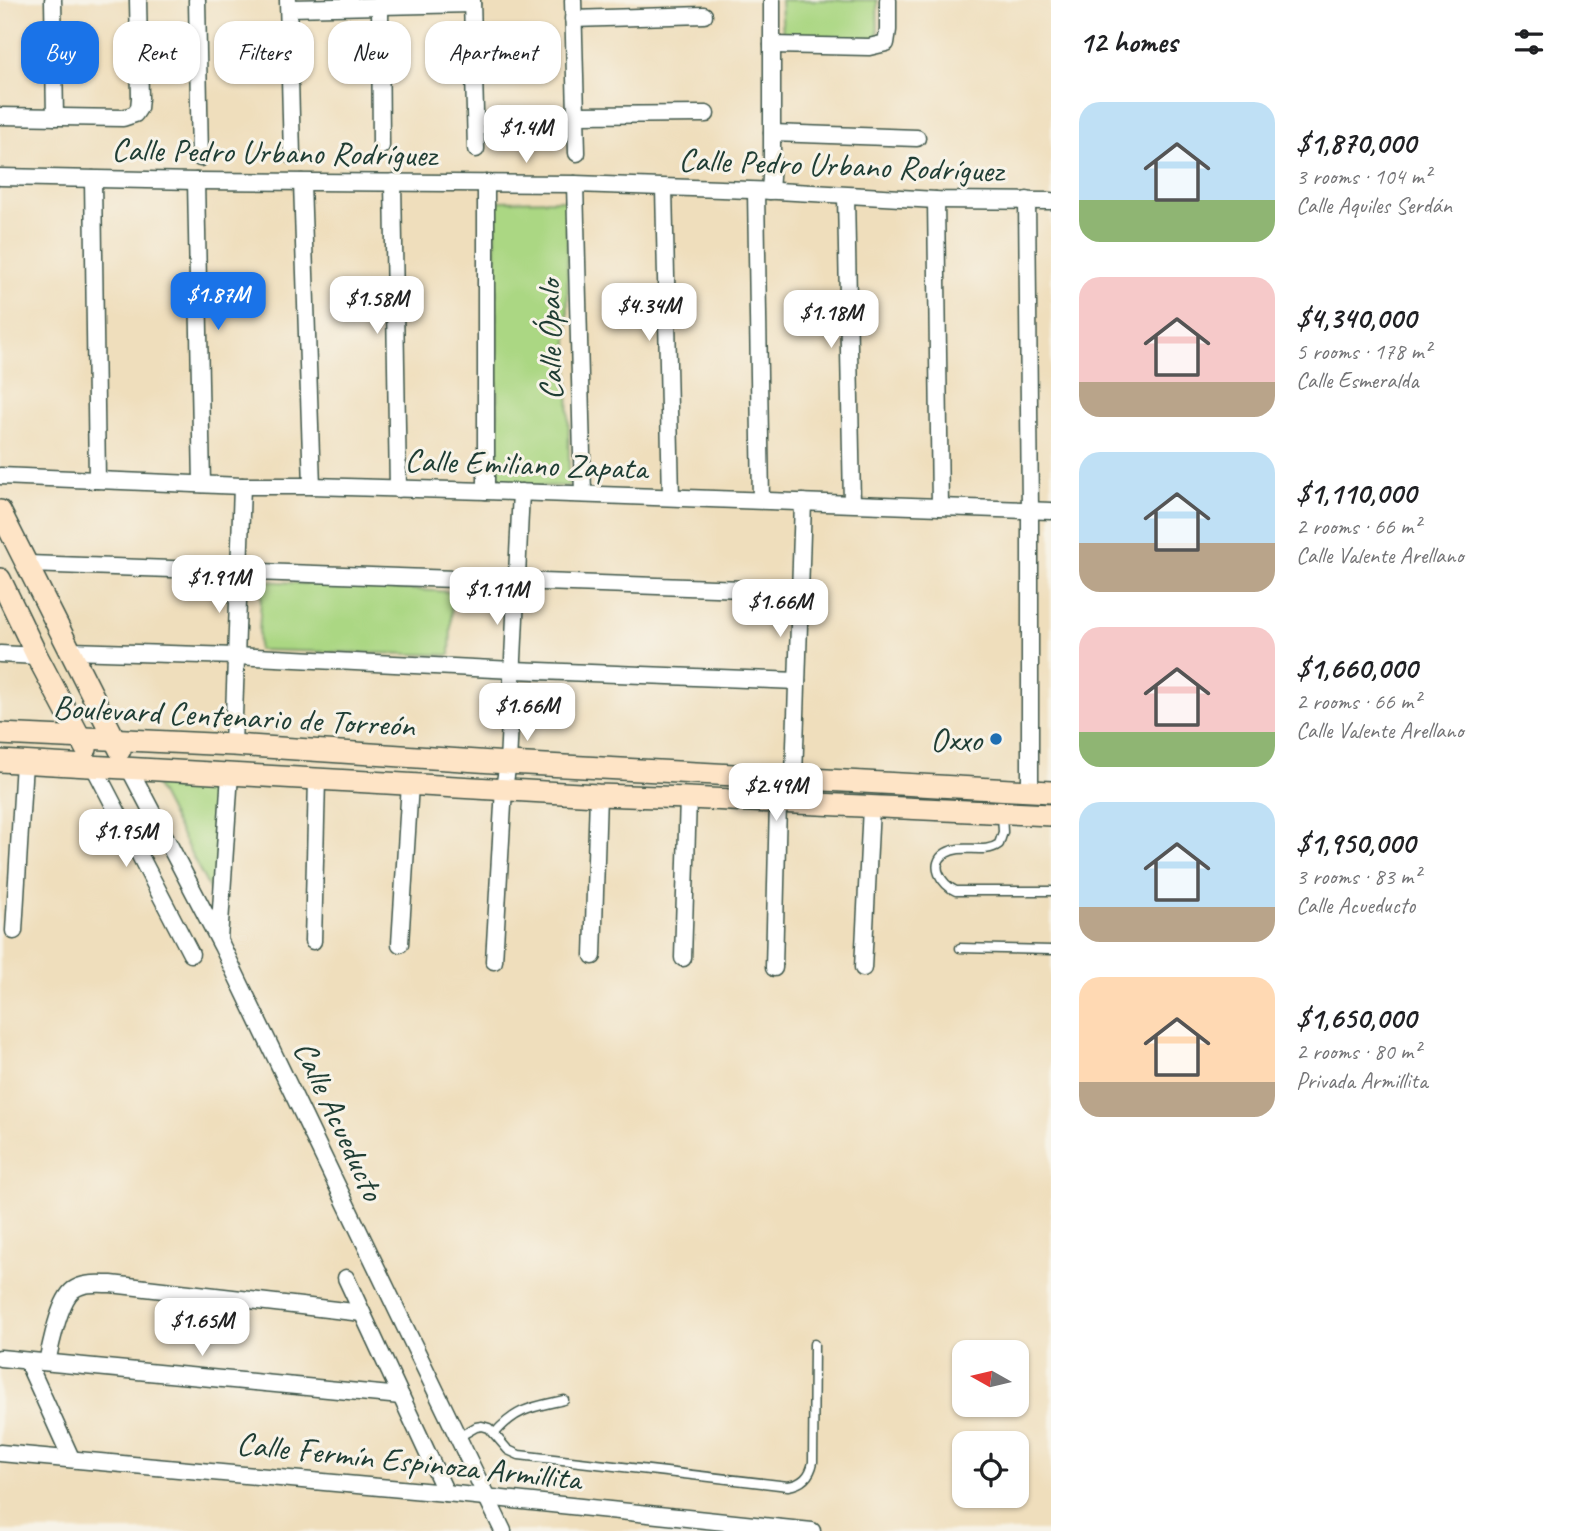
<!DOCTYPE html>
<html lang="en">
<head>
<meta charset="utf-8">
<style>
  body { margin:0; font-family:Caveat,sans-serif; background:#f6f6f6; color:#202124; height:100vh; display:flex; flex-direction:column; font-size:26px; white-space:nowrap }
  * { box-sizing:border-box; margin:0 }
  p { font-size:23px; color:#757577 }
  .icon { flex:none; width:38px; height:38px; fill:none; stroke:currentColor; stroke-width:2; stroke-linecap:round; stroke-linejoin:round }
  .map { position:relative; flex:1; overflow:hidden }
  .details { display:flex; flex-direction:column; background:#fff; width:525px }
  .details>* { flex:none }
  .guide { position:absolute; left:21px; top:21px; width:665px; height:63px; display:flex; gap:14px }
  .needle { width:46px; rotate:278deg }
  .fabs { position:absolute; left:952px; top:1340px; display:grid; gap:14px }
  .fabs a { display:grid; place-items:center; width:77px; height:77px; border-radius:14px; background:#fff; box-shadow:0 2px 5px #0004; font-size:35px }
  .price { position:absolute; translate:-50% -60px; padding:0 16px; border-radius:14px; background:#fff; color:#222; font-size:23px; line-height:46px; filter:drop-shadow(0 2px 4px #0008) }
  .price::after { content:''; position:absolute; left:50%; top:42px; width:21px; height:16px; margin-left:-10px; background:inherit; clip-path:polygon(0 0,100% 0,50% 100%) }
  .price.active { background:#1a73e8; color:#fff }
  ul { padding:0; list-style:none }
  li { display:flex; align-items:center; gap:21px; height:175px; padding:0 28px }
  li span { display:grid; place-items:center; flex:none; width:196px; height:140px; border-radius:21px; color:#555 }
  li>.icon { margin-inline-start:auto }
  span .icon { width:84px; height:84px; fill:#fffc; stroke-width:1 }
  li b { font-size:30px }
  h2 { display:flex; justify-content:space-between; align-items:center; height:84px; padding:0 28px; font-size:30px }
  .tag { padding:0 24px; border-radius:21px; background:#fff; box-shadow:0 2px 5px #0004; font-size:24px; line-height:63px }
  .tag.active { background:#1a73e8; color:#fff }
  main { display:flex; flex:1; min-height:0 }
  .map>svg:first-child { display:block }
  .green { fill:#abd783; stroke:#658a5c; stroke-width:2 }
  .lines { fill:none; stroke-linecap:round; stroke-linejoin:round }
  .lane-casing { stroke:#3e5548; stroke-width:11 }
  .street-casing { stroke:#3e5548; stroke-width:19 }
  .secondary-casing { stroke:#3e5548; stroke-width:24 }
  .lane { stroke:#fff; stroke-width:8 }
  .street { stroke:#fff; stroke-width:16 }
  .secondary { stroke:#fee4c6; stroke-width:21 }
  .poi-dot { fill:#1f6fb2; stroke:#f7f3e8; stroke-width:2.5 }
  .labels { text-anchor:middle; stroke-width:6; stroke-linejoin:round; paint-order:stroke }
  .street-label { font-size:33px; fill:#1f3d34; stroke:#f7f3e8 }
  .poi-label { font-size:33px; fill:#1f3d34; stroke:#f7f3e8; text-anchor:end }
</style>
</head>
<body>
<main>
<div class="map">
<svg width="1051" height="1531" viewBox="0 0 1051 1531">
  <rect width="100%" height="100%" fill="#f7f3e8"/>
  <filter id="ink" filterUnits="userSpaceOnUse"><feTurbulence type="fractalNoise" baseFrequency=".0143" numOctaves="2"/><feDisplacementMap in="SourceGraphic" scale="14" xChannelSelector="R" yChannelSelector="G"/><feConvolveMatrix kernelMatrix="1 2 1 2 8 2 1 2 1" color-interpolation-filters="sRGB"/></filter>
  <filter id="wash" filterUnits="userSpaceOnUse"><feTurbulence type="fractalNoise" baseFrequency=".00686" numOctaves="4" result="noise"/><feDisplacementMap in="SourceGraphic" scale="28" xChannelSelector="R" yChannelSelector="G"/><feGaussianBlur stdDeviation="1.57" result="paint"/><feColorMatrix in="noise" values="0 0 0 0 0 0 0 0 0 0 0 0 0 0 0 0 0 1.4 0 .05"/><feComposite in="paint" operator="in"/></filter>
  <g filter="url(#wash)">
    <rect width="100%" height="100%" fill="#efdebc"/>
    <g class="green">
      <path d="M781,0H877L878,39L783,36Z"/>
      <path d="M567,200L569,486L498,487L495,201Z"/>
      <path d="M262,581L452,592L450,655L258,650Z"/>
      <path d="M154,782L224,783L218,891L213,896Z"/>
    </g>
  </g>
  <g filter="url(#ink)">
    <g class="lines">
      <g class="lane-casing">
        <g id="lane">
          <path d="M1002,814L1003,832L999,844C984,855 962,843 946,853C928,864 942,885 956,891H1051"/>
          <path d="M960,948L1051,950"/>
          <path d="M495,1433C517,1408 533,1407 564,1400"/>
          <path d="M457,1438L476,1427L482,1426L489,1428L508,1450L519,1455L788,1486C802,1484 810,1477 813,1462L814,1344"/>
        </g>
      </g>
      <g class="street-casing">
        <g id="street">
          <path d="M53,0L55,117"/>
          <path d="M197,0L200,158"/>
          <path d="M288,0L292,156"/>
          <path d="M472,0L476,149"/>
          <path d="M573,0L577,153"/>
          <path d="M380,6L381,146"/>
          <path d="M289,8L472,4"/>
          <path d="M573,19L704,15"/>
          <path d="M772,45L869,47L886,43L888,30V0"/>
          <path d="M576,115L706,114"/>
          <path d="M0,116L123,118L135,114L139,108L140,98L138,0"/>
          <path d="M772,133L917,138"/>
          <path d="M0,177L196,181L575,184L777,191L936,200L1051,201"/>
          <path d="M93,179L97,480"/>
          <path d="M196,181L202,484"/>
          <path d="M302,182L312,486"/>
          <path d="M393,182L398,489"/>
          <path d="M486,183V491"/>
          <path d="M575,184L583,494"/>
          <path d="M664,188L671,497"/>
          <path d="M756,191L761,500"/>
          <path d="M770,191L772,163V0"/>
          <path d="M846,196L852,503"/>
          <path d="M936,200L940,507"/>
          <path d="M1027,200L1030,510V791"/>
          <path d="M0,476L242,486H312L486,491L1051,511"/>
          <path d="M28,564L800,591"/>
          <path d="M70,651L236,656L513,670L797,681"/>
          <path d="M0,654L37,656"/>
          <path d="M233,745L242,486"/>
          <path d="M94,767L191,954"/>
          <path d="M129,768L222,946L503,1531"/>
          <path d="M794,777L803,502"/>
          <path d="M14,931L24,762"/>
          <path d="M219,939L230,774"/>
          <path d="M313,941L317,779"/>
          <path d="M400,944L410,784"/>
          <path d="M593,956L598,795"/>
          <path d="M683,958L688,798"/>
          <path d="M494,961L504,788L508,763L521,492"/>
          <path d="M774,968L778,802"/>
          <path d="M863,968L871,807"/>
          <path d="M346,1278L446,1493"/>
          <path d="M0,1358L401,1396"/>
          <path d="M27,1361L71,1458"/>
          <path d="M47,1362C51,1345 59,1301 73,1290C84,1282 99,1284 111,1284L362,1313"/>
          <path d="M0,1453L446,1493L812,1531"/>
        </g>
      </g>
      <g class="secondary-casing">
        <g id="secondary">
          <path d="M0,511L120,750"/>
          <path d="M0,579L37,656L86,749"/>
          <path d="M0,734L233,745L508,763L1051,792"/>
          <path d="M0,761L598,795L688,798L1051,815"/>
        </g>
      </g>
      <use href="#lane" class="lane"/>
      <use href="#street" class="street"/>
      <use href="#secondary" class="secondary"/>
    </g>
  </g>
  <circle class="poi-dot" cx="996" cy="739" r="7"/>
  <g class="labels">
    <g class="street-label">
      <text transform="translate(274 151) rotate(1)" y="12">Calle Pedro Urbano Rodríguez</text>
      <text transform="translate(841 164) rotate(2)" y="12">Calle Pedro Urbano Rodríguez</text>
      <text transform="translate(549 340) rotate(-91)" y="12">Calle Ópalo</text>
      <text transform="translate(526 463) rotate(2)" y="12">Calle Emiliano Zapata</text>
      <text transform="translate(234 715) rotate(3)" y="12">Boulevard Centenario de Torreón</text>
      <text transform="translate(340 1120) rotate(65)" y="12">Calle Acueducto</text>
      <text transform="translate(409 1460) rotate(6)" y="12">Calle Fermín Espinoza Armillita</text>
    </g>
    <g class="poi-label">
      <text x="982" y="751">Oxxo</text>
    </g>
  </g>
</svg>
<div class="fabs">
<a><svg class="needle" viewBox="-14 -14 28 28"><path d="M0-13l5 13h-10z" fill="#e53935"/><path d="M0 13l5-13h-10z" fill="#757577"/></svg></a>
<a><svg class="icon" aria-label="locate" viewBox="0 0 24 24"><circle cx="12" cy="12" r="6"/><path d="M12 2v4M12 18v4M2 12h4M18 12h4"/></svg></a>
</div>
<b class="price" style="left:526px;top:165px">$1.4M</b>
<b class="price active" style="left:218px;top:332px">$1.87M</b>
<b class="price" style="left:377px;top:336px">$1.58M</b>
<b class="price" style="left:649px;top:343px">$4.34M</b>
<b class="price" style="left:831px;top:350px">$1.18M</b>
<b class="price" style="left:219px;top:615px">$1.91M</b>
<b class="price" style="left:497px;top:627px">$1.11M</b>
<b class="price" style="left:780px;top:639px">$1.66M</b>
<b class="price" style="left:527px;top:743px">$1.66M</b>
<b class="price" style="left:776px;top:823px">$2.49M</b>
<b class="price" style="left:126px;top:869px">$1.95M</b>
<b class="price" style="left:202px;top:1358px">$1.65M</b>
<div class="guide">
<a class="tag active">Buy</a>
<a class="tag">Rent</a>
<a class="tag">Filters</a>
<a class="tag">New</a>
<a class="tag">Apartment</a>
</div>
</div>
<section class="details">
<h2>12 homes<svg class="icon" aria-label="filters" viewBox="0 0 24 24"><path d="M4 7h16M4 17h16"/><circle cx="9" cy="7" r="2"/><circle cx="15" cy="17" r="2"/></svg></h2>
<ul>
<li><span style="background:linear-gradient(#bfe0f5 70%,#8fb573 0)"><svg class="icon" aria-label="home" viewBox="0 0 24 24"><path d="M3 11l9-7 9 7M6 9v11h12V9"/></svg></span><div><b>$1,870,000</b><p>3 rooms · 104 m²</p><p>Calle Aquiles Serdán</p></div></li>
<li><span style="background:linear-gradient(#f6c9c9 75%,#b9a48a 0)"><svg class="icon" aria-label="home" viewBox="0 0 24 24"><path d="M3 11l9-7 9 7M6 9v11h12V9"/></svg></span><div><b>$4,340,000</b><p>5 rooms · 178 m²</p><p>Calle Esmeralda</p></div></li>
<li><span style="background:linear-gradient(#bfe0f5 65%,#b9a48a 0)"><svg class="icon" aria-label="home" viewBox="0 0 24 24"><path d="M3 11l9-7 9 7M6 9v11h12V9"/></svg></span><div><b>$1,110,000</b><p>2 rooms · 66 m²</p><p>Calle Valente Arellano</p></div></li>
<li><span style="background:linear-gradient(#f6c9c9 75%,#8fb573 0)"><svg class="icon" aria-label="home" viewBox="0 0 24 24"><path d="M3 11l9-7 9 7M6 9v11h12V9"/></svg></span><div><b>$1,660,000</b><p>2 rooms · 66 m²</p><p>Calle Valente Arellano</p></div></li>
<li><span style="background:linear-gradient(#bfe0f5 75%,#b9a48a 0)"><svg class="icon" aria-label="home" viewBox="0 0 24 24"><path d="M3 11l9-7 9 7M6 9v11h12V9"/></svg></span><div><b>$1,950,000</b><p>3 rooms · 83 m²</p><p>Calle Acueducto</p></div></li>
<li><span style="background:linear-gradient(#ffd9b3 75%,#b9a48a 0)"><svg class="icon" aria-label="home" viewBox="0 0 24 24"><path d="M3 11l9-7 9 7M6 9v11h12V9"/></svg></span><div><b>$1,650,000</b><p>2 rooms · 80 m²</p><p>Privada Armillita</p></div></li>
</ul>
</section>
</main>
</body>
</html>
